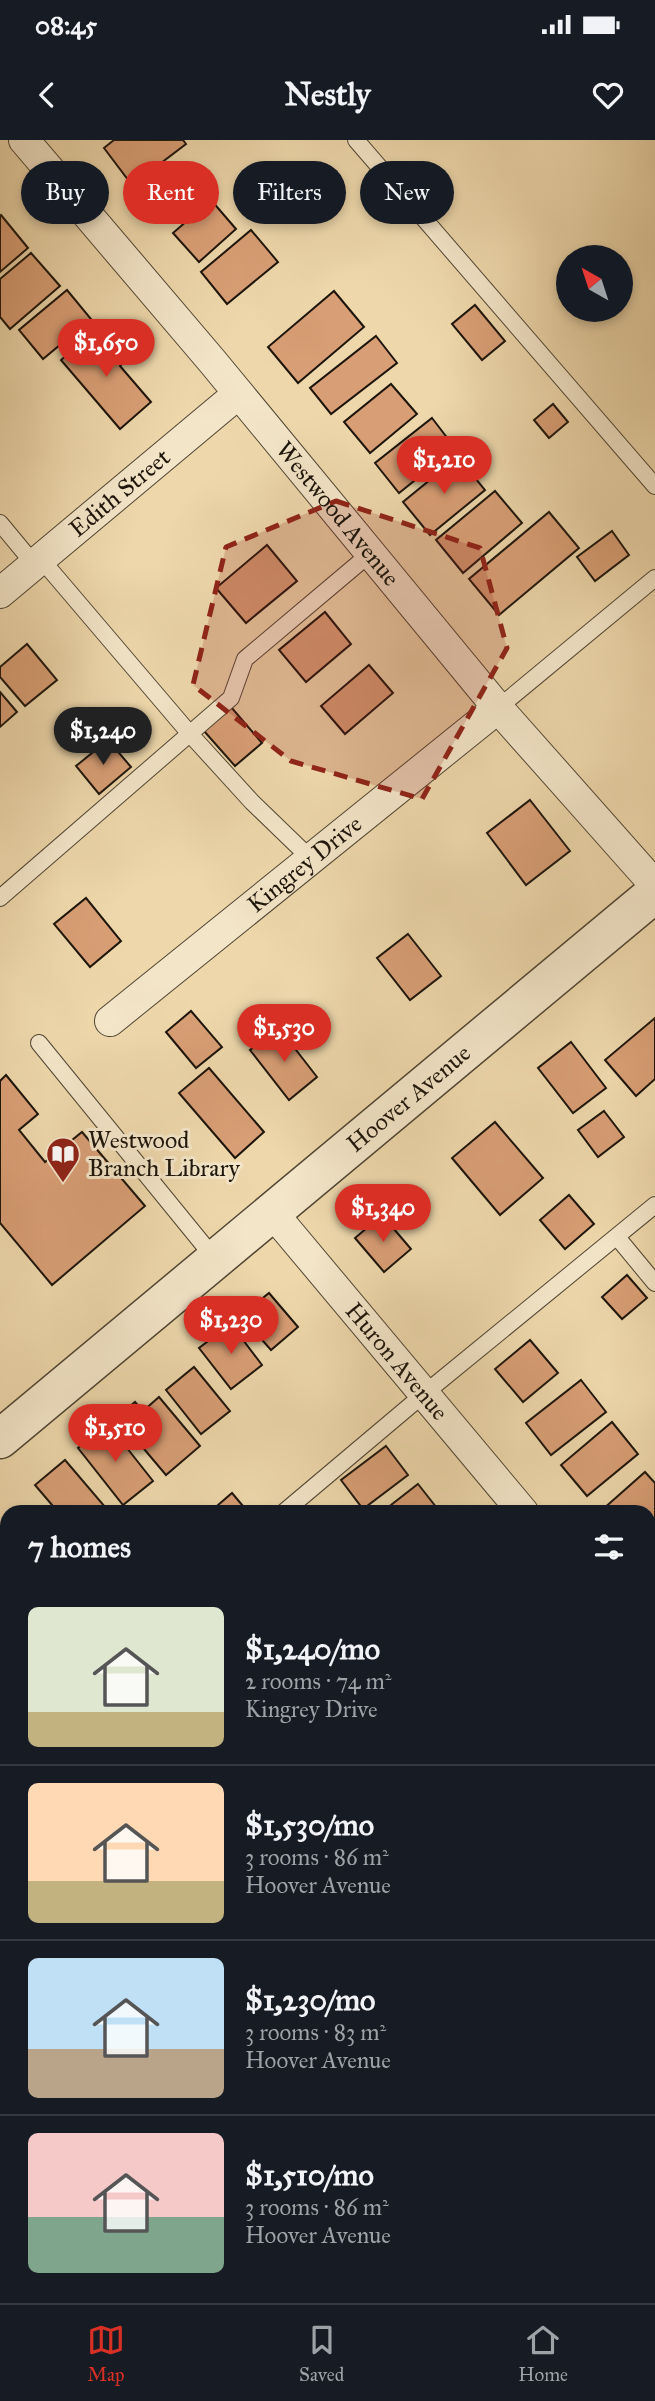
<!DOCTYPE html>
<html lang="en">
<head>
<meta charset="utf-8">
<style>
  body { margin:0; font-family:"IM FELL Great Primer",serif; background:#20242c; color:#f1f3f6; height:100vh; display:flex; flex-direction:column; font-size:26px; white-space:nowrap }
  * { box-sizing:border-box; margin:0 }
  p { font-size:23px; color:#9ea1a6 }
  .icon { flex:none; width:38px; height:38px; fill:none; stroke:currentColor; stroke-width:2; stroke-linecap:round; stroke-linejoin:round }
  .map { position:relative; flex:1; overflow:hidden }
  .side { position:absolute; left:0px; top:1365px; width:656px; height:798px; display:flex; flex-direction:column; background:#171b24; border-radius:21px 21px 0 0; box-shadow:0 4px 10px #0003 }
  .side>* { flex:none }
  .guide { position:absolute; left:21px; top:21px; width:614px; height:63px; display:flex; gap:14px }
  .needle { width:46px; rotate:321deg }
  .controls { position:absolute; left:556px; top:105px; display:grid; gap:14px }
  .controls a { display:grid; place-items:center; width:77px; height:77px; border-radius:50%; background:#171b24; box-shadow:0 4px 10px #0003; font-size:35px }
  .price { position:absolute; translate:-50% -60px; padding:0 16px; border-radius:24px; background:#d93025; color:#fff; font-size:23px; line-height:46px; filter:drop-shadow(0 2px 4px #0008) }
  .price::after { content:''; position:absolute; left:50%; top:42px; width:21px; height:16px; margin-left:-10px; background:inherit; clip-path:polygon(0 0,100% 0,50% 100%) }
  .price.current { background:#222; color:#fff }
  ul { padding:0; list-style:none }
  li { display:flex; align-items:center; gap:21px; height:175px; padding:0 28px }
  li+li { border-top:2px solid #363941 }
  li span { display:grid; place-items:center; flex:none; width:196px; height:140px; border-radius:10px; color:#555 }
  li>.icon { margin-inline-start:auto }
  span .icon { width:84px; height:84px; fill:#fffc; stroke-width:1 }
  li b { font-size:30px }
  h2 { display:flex; justify-content:space-between; align-items:center; height:84px; padding:0 28px; font-size:30px }
  .chip { padding:0 24px; border-radius:32px; background:#171b24; box-shadow:0 4px 10px #0003; font-size:24px; line-height:63px }
  .chip.current { background:#d93025; color:#fff }
  .status { display:flex; justify-content:space-between; align-items:center; height:49px; padding:0 35px; background:#171b24; direction:ltr }
  .status svg { height:19px; fill:currentColor }
  header { display:flex; justify-content:space-between; align-items:center; height:91px; padding:0 28px; background:#171b24; font-size:32px; font-weight:700 }
  .dock { display:flex; justify-content:space-around; align-items:center; height:98px; border-top:2px solid #363941; background:#171b24; font-size:19px; color:#9ea1a6 }
  .dock a { display:grid; justify-items:center; gap:4px }
  .dock .current { color:#d93025 }
  .map>svg:first-child { display:block }
  .building { fill:#d89e75; stroke:#1d150b; stroke-width:2 }
  .lines { fill:none; stroke-linecap:round; stroke-linejoin:round }
  .service-casing { stroke:#514633; stroke-width:18 }
  .minor-casing { stroke:#514633; stroke-width:32 }
  .tertiary-casing { stroke:#514633; stroke-width:41 }
  .service { stroke:#f3e5c8; stroke-width:16 }
  .minor { stroke:#f3e5c8; stroke-width:30 }
  .tertiary { stroke:#f3e5c8; stroke-width:38 }
  .marked { fill:#8f2418; fill-opacity:0.2; stroke:#8f2418; stroke-width:5; stroke-dasharray:14 9; stroke-linejoin:round }
  .labels { text-anchor:middle; stroke-width:6; stroke-linejoin:round; paint-order:stroke }
  .street-label { font-size:24px; fill:#1d150b; stroke:#f3e5c8 }
  .poi-label { font-size:24px; fill:#1d150b; stroke:#f3e5c8; text-anchor:start }
</style>
</head>
<body>
<div class="status"><b>08:45</b><svg viewBox="0 0 49 12"><path d="M0 12V9h3v3zM5 12V6h3v6zM10 12V3h3v9zM15 12V0h3v12zM26 1h20v11H26zM47 4h2v5h-2z"/></svg></div>
<header><svg class="icon" aria-label="back" viewBox="0 0 24 24"><path d="M15 5l-7 7 7 7"/></svg>Nestly<svg class="icon" aria-label="heart" viewBox="0 0 24 24"><path d="M12 20l-8-8c-3-5 5-10 8-4 3-6 11-1 8 4z"/></svg></header>
<div class="map">
<svg width="655" height="2163" viewBox="0 0 655 2163">
  <rect width="100%" height="100%" fill="#edd7ab"/>
  <filter id="stains"><feTurbulence type="fractalNoise" baseFrequency=".00286" numOctaves="4"/><feColorMatrix values="0 0 0 0 .2 0 0 0 0 .09 0 0 0 0 .02 0 0 0 .5 -.17"/></filter>
  <radialGradient id="worn" r=".72"><stop offset=".6" stop-color="#630" stop-opacity="0"/><stop offset="1" stop-color="#630" stop-opacity=".3"/></radialGradient>
  <g class="building">
    <path d="M114,0H183L186,4L132,45L104,8Z"/>
    <path d="M211,60L236,89L199,122L173,93Z"/>
    <path d="M1,75L28,108L0,132V76Z"/>
    <path d="M251,90L278,122L227,164L201,132Z"/>
    <path d="M31,113L60,146L10,189L0,177V139Z"/>
    <path d="M67,150L91,179L43,219L19,190Z"/>
    <path d="M334,151L364,187L298,243L268,207Z"/>
    <path d="M475,165L505,201L482,220L452,184Z"/>
    <path d="M97,189L125,221L120,226L151,262L120,289L61,220Z"/>
    <path d="M376,196L397,223L331,274L310,248Z"/>
    <path d="M391,244L417,274L370,313L344,282Z"/>
    <path d="M553,264L568,282L549,298L534,280Z"/>
    <path d="M432,278L455,308L399,353L375,323Z"/>
    <path d="M458,317L485,350L430,395L403,362Z"/>
    <path d="M495,351L522,383L463,433L436,400Z"/>
    <path d="M549,372L579,408L499,475L469,439Z"/>
    <path d="M612,391L629,415L595,441L577,417Z"/>
    <path d="M267,405L297,441L246,483L216,448Z"/>
    <path d="M325,472L351,504L306,542L279,510Z"/>
    <path d="M27,504L57,540L25,566L0,537V527Z"/>
    <path d="M369,525L393,553L345,594L321,566Z"/>
    <path d="M0,552L17,572L0,587Z"/>
    <path d="M231,567L262,603L235,626L204,591Z"/>
    <path d="M108,600L131,627L99,654L76,626Z"/>
    <path d="M530,660L570,711L526,745L487,693Z"/>
    <path d="M86,758L121,801L90,827L54,784Z"/>
    <path d="M408,794L441,836L410,860L377,818Z"/>
    <path d="M191,871L222,907L196,928L166,892Z"/>
    <path d="M655,878V939L636,956L605,920Z"/>
    <path d="M279,888L317,937L289,960L250,910Z"/>
    <path d="M571,902L606,948L573,973L538,928Z"/>
    <path d="M209,928L264,992L235,1018L179,953Z"/>
    <path d="M6,935L38,974L19,990L45,1022L82,992L145,1066L52,1145L0,1083V941Z"/>
    <path d="M604,971L624,997L598,1017L578,990Z"/>
    <path d="M495,982L543,1038L500,1075L452,1018Z"/>
    <path d="M569,1055L594,1084L565,1109L540,1080Z"/>
    <path d="M382,1075L411,1109L384,1132L355,1098Z"/>
    <path d="M627,1135L647,1158L622,1179L602,1157Z"/>
    <path d="M269,1153L298,1187L271,1210L241,1176Z"/>
    <path d="M231,1184L262,1225L231,1249L199,1208Z"/>
    <path d="M530,1200L558,1233L523,1262L495,1229Z"/>
    <path d="M194,1227L230,1271L201,1294L166,1250Z"/>
    <path d="M581,1240L606,1272L551,1315L526,1283Z"/>
    <path d="M159,1257L200,1306L166,1335L117,1277L135,1262L143,1271Z"/>
    <path d="M612,1282L638,1314L587,1356L561,1325Z"/>
    <path d="M108,1284L153,1341L123,1365L78,1308Z"/>
    <path d="M386,1306L408,1335L363,1369L341,1340Z"/>
    <path d="M65,1320L106,1368L101,1372H58L35,1345Z"/>
    <path d="M645,1332L655,1343V1386L649,1391V1372H603L602,1370Z"/>
    <path d="M418,1344L440,1372H382Z"/>
    <path d="M232,1353L248,1372H210Z"/>
    <path d="M7,1384V1449L0,1440V1390Z"/>
    <path d="M649,1634L655,1641V1667L649,1672Z"/>
    <path d="M3,1650L7,1655V1701L0,1706V1652Z"/>
    <path d="M655,1676V1728L654,1730L649,1724V1681Z"/>
    <path d="M7,1839V1894L4,1896L0,1891V1845Z"/>
    <path d="M652,2013L655,2017V2080L649,2073V2016Z"/>
    <path d="M7,2099V2154L0,2145V2105Z"/>
    <path d="M358,2156H424L416,2163H359L355,2158Z"/>
    <path d="M573,2156H600L592,2163H579Z"/>
  </g>
  <g class="lines">
    <g class="service-casing">
      <g id="service">
        <path d="M356,0L655,346"/>
        <path d="M0,383L34,424"/>
        <path d="M41,419L190,594L252,662L311,719"/>
        <path d="M498,568L655,438"/>
        <path d="M0,758L231,558L245,519L372,412"/>
        <path d="M39,903L215,1119"/>
        <path d="M617,1097L655,1143"/>
        <path d="M284,1372L424,1254L655,1065"/>
        <path d="M649,1421L655,1416"/>
        <path d="M649,1898L655,1893"/>
      </g>
    </g>
    <g class="minor-casing">
      <g id="minor">
        <path id="s1" d="M24,0L212,221L498,568L655,745"/>
        <path id="s2" d="M0,453L238,254"/>
        <path id="s3" d="M110,881L498,568"/>
        <path id="s4" d="M271,1071L523,1372"/>
        <path d="M649,1524L655,1531"/>
        <path d="M0,1526L7,1535"/>
        <path d="M523,2156L528,2163"/>
      </g>
    </g>
    <g class="tertiary-casing">
      <g id="tertiary">
        <path id="s5" d="M0,1299L655,753"/>
      </g>
    </g>
    <use href="#service" class="service"/>
    <use href="#minor" class="minor"/>
    <use href="#tertiary" class="tertiary"/>
  </g>
  <path class="marked" d="M336,361L480,408L507,508L422,659L291,621L193,545L226,407Z"/>
  <defs>
    <g id="library-pin" transform="scale(1.75)"><path d="M0 17L-7.5 6A9.5 9.5 0 1 1 7.5 6Z" fill="#8f2418" stroke="#f3e5c8"/><path d="M-6-4Q-3-5.5-.7-3.5V5Q-3 3-6 4ZM6-4Q3-5.5 .7-3.5V5Q3 3 6 4Z" fill="#fff"/></g>
  </defs>
  <g fill-rule="evenodd">
    <use href="#library-pin" x="63" y="1014"/>
  </g>
  <g class="labels">
    <g class="street-label">
      <text dy="8" stroke="none"><textPath href="#s2" startOffset="156">Edith Street</textPath></text>
      <text dy="8" stroke="none"><textPath href="#s1" startOffset="488">Westwood Avenue</textPath></text>
      <text dy="8" stroke="none"><textPath href="#s3" startOffset="250">Kingrey Drive</textPath></text>
      <text dy="8" stroke="none"><textPath href="#s5" startOffset="532">Hoover Avenue</textPath></text>
      <text dy="8" stroke="none"><textPath href="#s4" startOffset="196">Huron Avenue</textPath></text>
    </g>
    <g class="poi-label">
      <text x="88" y="1008">Westwood<tspan x="88" dy="28">Branch Library</tspan></text>
    </g>
  </g>
  <rect width="100%" height="100%" filter="url(#stains)"/>
  <rect width="100%" height="100%" fill="url(#worn)"/>
</svg>
<div class="controls">
<a><svg class="needle" viewBox="-14 -14 28 28"><path d="M0-13l5 13h-10z" fill="#e53935"/><path d="M0 13l5-13h-10z" fill="#9ea1a6"/></svg></a>
</div>
<b class="price" style="left:106px;top:239px">$1,650</b>
<b class="price" style="left:444px;top:356px">$1,210</b>
<b class="price current" style="left:103px;top:627px">$1,240</b>
<b class="price" style="left:284px;top:924px">$1,530</b>
<b class="price" style="left:383px;top:1104px">$1,340</b>
<b class="price" style="left:231px;top:1216px">$1,230</b>
<b class="price" style="left:115px;top:1324px">$1,510</b>
<div class="guide">
<a class="chip">Buy</a>
<a class="chip current">Rent</a>
<a class="chip">Filters</a>
<a class="chip">New</a>
</div>
<section class="side">
<h2>7 homes<svg class="icon" aria-label="filters" viewBox="0 0 24 24"><path d="M4 7h16M4 17h16"/><circle cx="9" cy="7" r="2"/><circle cx="15" cy="17" r="2"/></svg></h2>
<ul>
<li><span style="background:linear-gradient(#dfe7d0 75%,#c2b280 0)"><svg class="icon" aria-label="home" viewBox="0 0 24 24"><path d="M3 11l9-7 9 7M6 9v11h12V9"/></svg></span><div><b>$1,240/mo</b><p>2 rooms · 74 m²</p><p>Kingrey Drive</p></div></li>
<li><span style="background:linear-gradient(#ffd9b3 70%,#c2b280 0)"><svg class="icon" aria-label="home" viewBox="0 0 24 24"><path d="M3 11l9-7 9 7M6 9v11h12V9"/></svg></span><div><b>$1,530/mo</b><p>3 rooms · 86 m²</p><p>Hoover Avenue</p></div></li>
<li><span style="background:linear-gradient(#bfe0f5 65%,#b9a48a 0)"><svg class="icon" aria-label="home" viewBox="0 0 24 24"><path d="M3 11l9-7 9 7M6 9v11h12V9"/></svg></span><div><b>$1,230/mo</b><p>3 rooms · 83 m²</p><p>Hoover Avenue</p></div></li>
<li><span style="background:linear-gradient(#f6c9c9 60%,#7fa58c 0)"><svg class="icon" aria-label="home" viewBox="0 0 24 24"><path d="M3 11l9-7 9 7M6 9v11h12V9"/></svg></span><div><b>$1,510/mo</b><p>3 rooms · 86 m²</p><p>Hoover Avenue</p></div></li>
</ul>
</section>
</div>
<nav class="dock">
<a class="current"><svg class="icon" aria-label="map" viewBox="0 0 24 24"><path d="M3 6l6-2 6 2 6-2v14l-6 2-6-2-6 2zM9 4v14M15 6v14"/></svg>Map</a>
<a><svg class="icon" aria-label="saved" viewBox="0 0 24 24"><path d="M7 4h10v16l-5-4-5 4z"/></svg>Saved</a>
<a><svg class="icon" aria-label="home" viewBox="0 0 24 24"><path d="M3 11l9-7 9 7M6 9v11h12V9"/></svg>Home</a>
</nav>
</body>
</html>
